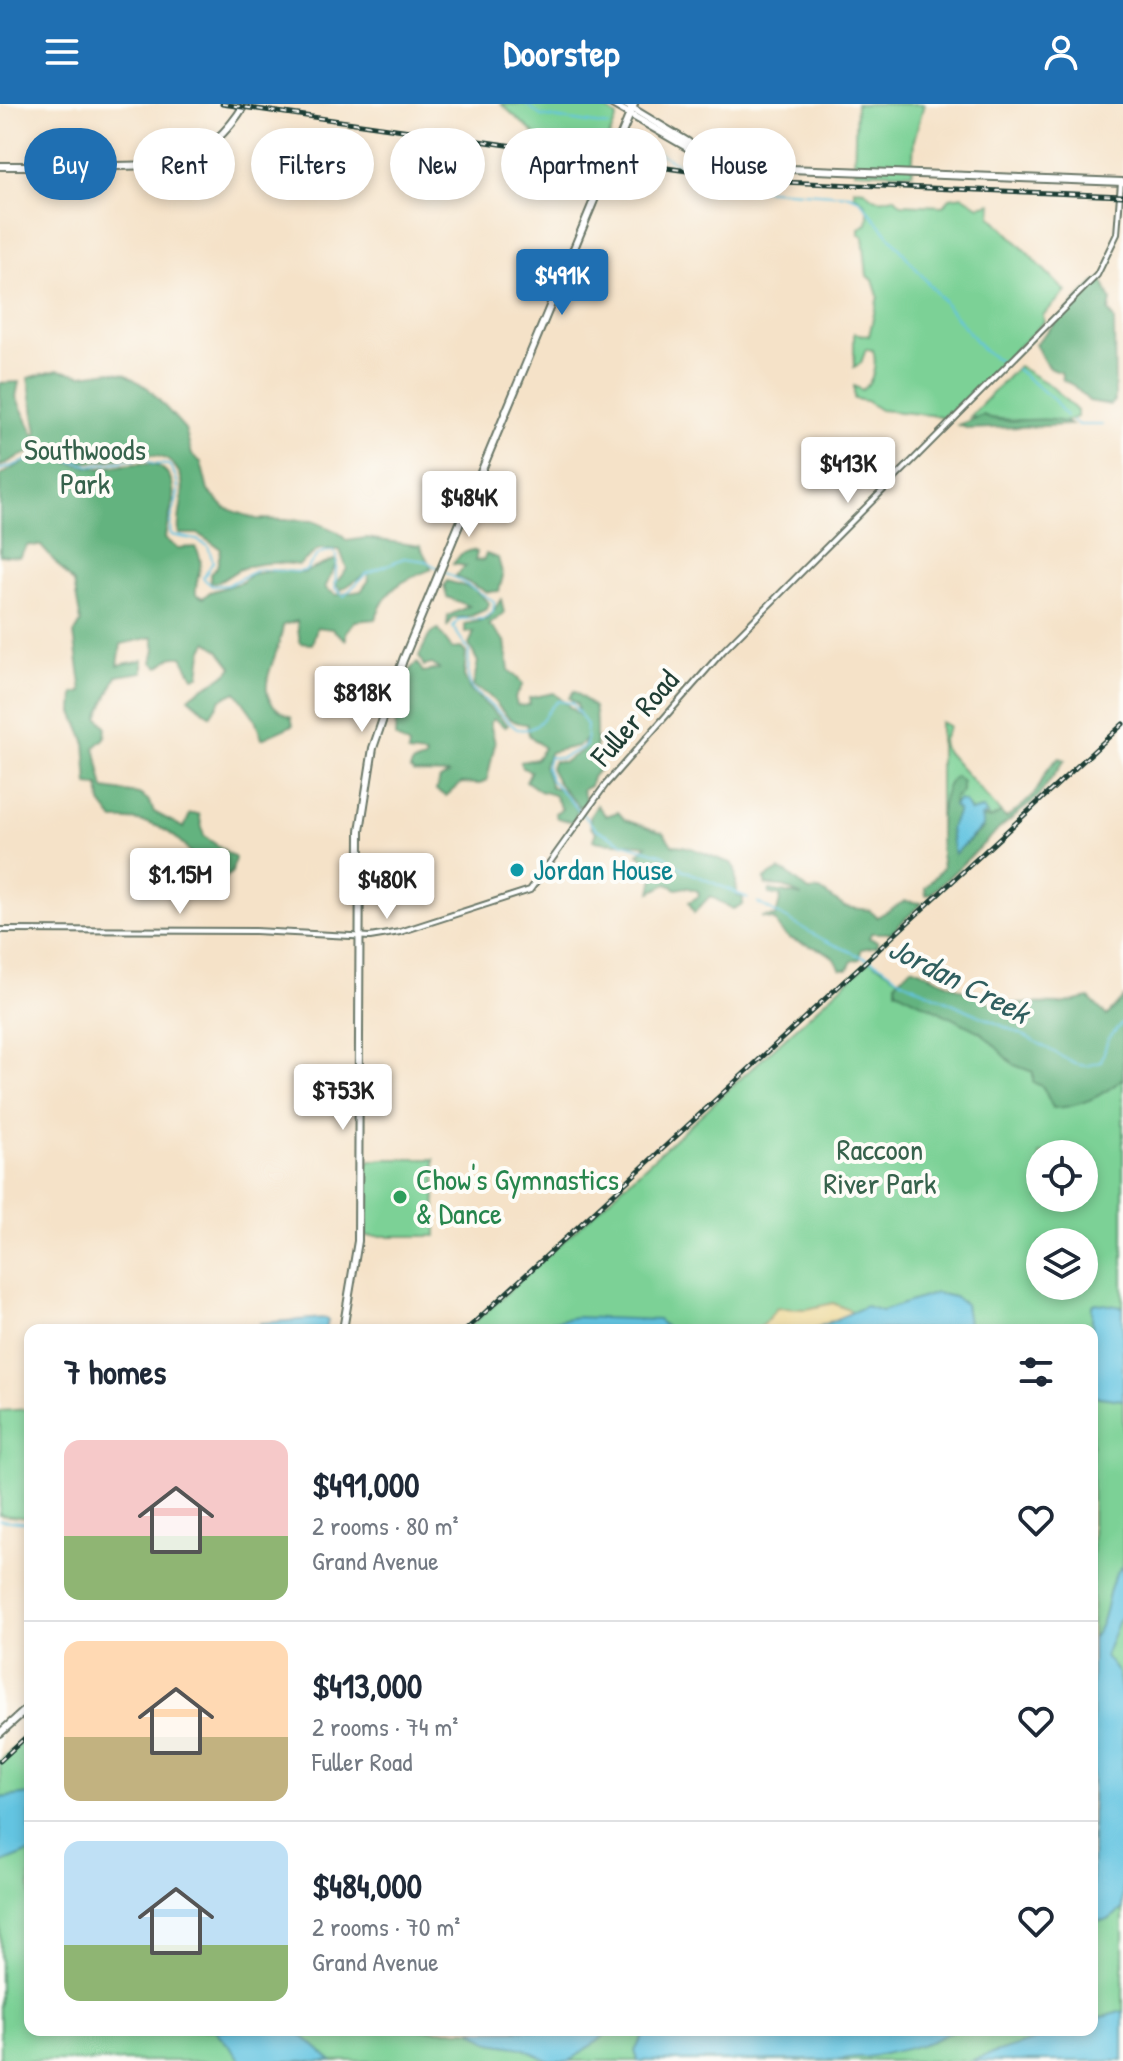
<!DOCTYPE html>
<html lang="en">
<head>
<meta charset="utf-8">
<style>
  body { margin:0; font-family:"Patrick Hand",sans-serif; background:#f2f2f3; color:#1f2937; height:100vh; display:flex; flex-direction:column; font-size:30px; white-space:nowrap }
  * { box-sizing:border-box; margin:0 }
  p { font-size:26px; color:#747a83 }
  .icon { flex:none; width:44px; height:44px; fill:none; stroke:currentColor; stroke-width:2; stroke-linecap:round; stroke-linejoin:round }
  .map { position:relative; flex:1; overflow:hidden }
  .panel { position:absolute; left:24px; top:1220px; width:1074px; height:712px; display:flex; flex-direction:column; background:#fff; border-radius:16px; box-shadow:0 4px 12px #0003 }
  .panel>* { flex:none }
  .guide { position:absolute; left:24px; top:24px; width:1076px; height:72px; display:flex; gap:16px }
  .fabs { position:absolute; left:1026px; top:1036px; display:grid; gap:16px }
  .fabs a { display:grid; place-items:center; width:72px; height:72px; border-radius:50%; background:#fff; box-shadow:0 4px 12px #0003; font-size:40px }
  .price { position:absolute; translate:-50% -68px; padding:0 18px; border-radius:8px; background:#fff; color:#222; font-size:26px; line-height:52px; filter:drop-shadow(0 2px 4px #0008) }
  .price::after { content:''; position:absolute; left:50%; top:48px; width:24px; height:18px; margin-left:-12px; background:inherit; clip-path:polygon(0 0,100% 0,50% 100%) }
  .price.active { background:#1f6fb2; color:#fff }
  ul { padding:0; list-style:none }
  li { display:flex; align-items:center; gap:24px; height:200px; padding:0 40px }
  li+li { border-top:2px solid #e0e1e3 }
  li span { display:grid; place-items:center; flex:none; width:224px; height:160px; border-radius:16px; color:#555 }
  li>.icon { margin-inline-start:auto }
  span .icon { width:96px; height:96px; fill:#fffc; stroke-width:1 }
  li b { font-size:34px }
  h2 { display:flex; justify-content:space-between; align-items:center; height:96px; padding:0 40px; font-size:34px }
  .pill { padding:0 28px; border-radius:36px; background:#fff; box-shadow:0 4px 12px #0003; font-size:28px; line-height:72px }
  .pill.active { background:#1f6fb2; color:#fff }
  header { display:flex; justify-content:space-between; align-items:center; height:104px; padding:0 40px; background:#1f6fb2; color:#fff; font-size:36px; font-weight:800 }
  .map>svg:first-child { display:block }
  .green { fill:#7bd196; stroke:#4d8765; stroke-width:2; fill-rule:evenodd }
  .forest { fill:#64b37f; stroke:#42785a; stroke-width:2 }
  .sand { fill:#eeda9e; stroke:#868c69; stroke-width:2 }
  .water { fill:#63c4e1; stroke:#41808a; stroke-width:2 }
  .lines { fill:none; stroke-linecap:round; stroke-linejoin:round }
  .stream { stroke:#63c4e1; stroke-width:2 }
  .minor-casing { stroke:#6a7768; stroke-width:8 }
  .major-casing { stroke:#6a7768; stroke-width:10 }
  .minor { stroke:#fff; stroke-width:4 }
  .major { stroke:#fff; stroke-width:6 }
  .rail-casing { stroke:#1f3d34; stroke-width:5 }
  .rail { stroke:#fdfcf7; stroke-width:2; stroke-dasharray:6; stroke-linecap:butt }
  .culture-dot { fill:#0f9aa8; stroke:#fdfcf7; stroke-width:3 }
  .leisure-dot { fill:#2e9e5b; stroke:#fdfcf7; stroke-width:3 }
  .labels { text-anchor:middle; stroke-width:8; stroke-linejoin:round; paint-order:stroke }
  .park-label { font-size:30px; fill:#36624c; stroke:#fdfcf7 }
  .street-label { font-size:30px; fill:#1f3d34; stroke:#fdfcf7 }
  .culture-label { font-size:30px; fill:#0d838f; stroke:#fdfcf7; text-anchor:start }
  .leisure-label { font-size:30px; fill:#27864d; stroke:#fdfcf7; text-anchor:start }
  .water-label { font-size:32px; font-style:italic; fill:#305f5f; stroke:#fdfcf7 }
</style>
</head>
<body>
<header><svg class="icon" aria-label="menu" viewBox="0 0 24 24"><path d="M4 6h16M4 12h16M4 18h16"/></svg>Doorstep<svg class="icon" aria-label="person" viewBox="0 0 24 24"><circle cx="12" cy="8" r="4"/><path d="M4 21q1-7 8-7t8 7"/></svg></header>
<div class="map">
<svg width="1123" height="1957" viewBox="0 0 1123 1957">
  <rect width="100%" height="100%" fill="#fdfcf7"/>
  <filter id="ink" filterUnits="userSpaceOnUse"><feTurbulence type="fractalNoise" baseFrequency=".0125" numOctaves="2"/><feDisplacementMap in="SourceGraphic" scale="16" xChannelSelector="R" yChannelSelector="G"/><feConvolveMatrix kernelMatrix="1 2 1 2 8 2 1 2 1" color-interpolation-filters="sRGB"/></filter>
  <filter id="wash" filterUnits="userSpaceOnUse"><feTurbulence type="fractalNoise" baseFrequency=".006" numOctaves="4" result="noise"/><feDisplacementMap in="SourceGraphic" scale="32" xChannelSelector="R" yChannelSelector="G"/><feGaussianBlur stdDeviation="1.8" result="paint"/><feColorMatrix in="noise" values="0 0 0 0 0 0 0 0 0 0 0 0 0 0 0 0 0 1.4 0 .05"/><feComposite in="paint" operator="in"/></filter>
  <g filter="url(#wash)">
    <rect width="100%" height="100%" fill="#f5e2c8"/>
    <g class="green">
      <path d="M501,0H599L617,13L604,46L543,37Z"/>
      <path d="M856,0H924L914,36L912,69L854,67Z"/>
      <path d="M854,85L865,86C873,97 881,97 894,93L901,100L943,102L950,94L963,92L979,102L992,99L991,112L1066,188L1043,211L1044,218L952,307V313L945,320L940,312L880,306L866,297L854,295V282L862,286C874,278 877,259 873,246L866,245L861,259L854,263V229L869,232L878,192L873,176L867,172L863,132L859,131V124L867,120C870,107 866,97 854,91Z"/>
      <path d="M1018,262L1050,281L1077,307V313L1061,319L970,313Z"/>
      <path d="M940,618L949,622L942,638L944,645L1001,709L990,715L981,705L972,708L965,698L958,696L954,699V693L962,685L942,701L940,728Z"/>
      <path d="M870,856L905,878L937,891L1123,918V1921L1014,1957H295L264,1926H1092V1226H466ZM1040,1050H1084V1094H1040ZM1040,1138H1084V1182H1040Z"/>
      <path d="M384,1055H435L436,1132H366L364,1064L370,1057Z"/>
      <path d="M30,1305V1414L0,1411V1307Z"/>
      <path d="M30,1629V1707L0,1714V1657Z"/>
      <path d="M30,1743V1926H228L260,1957H0V1752Z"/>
    </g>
    <g class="forest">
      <path d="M1097,176L1103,177L1111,196L1109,207L1114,216L1115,296L1110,301L1089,297L1073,281L1063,276L1061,268C1044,266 1042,251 1035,240Z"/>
      <path d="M58,266L82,271L111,267L125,270L148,284L185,325L192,351L201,358L208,387L225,404L256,415L313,417L338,428L347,437L366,434L420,442L432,465C400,478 388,482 375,515L355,517L346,528V536L332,525L317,523L312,540L300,539L297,517L283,521C279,560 244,592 291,613L293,621L262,635L254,613L236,588L221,595L210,612L189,594C201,581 224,577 232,563L219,546L207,538L202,548L199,572L193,573L182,553H172L159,563L152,558L155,546L153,533L121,540L118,561L143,556V568L117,572L98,613L106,622L105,634L95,643L104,685L139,690L148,696L154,708L184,724L190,710H199L204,732L235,754L232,768L224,775L201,766C183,731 154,713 114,716L101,699L99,682L88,681L85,637L73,608L74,590L82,588L74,530L81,518L74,479L41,442L28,441L19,453L0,451V372C10,365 21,358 33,356C53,351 79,364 101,364C120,363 153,352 167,369C182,389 166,415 165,435L177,444L195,443C208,461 194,472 196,490L203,494L210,488L242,478L251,470L278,466L303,469L334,456L337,458L325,484L336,491L361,487L369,476L367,469L341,486L335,480L347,465L340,446L319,445L299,461C280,458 259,458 240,465C229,470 223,479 211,479L210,470L217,463L221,445L198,430H179C176,409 191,382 176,364C156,337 110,361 82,358C67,356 56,345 40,347C27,348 11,356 0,363V279L19,278L16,293L34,331L37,329L28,274Z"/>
      <path d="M983,311C1009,324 1046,308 1071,321L969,325L958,321Z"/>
      <path d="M472,446L477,448L475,457L483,456L486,450L498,454L503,472L499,487L487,488L455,472L466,462L453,460L461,450Z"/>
      <path d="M447,477L474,485L489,499L487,505L471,512L453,514L447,523L448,512L469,502L447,493L444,482Z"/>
      <path d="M501,495L504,509L489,521L505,537L509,566L523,580L515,594L517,601L524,602L530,600L529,594L554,589L579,611L577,600L569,594L574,587L594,603C599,624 592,644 600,664L592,673L590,682L582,686L587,699L579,703L558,679L550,664L554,657L564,658L583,646L585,636L578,642L550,648L544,661L551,683L560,685L578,706L573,718L557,714L555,709L562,705L554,691L540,687L526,677L531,667L522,664L520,658L536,655L544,644L529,631L527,620C504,620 500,598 485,589C481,587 477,586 473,582L478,558L469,541L474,528L465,529V520L488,515Z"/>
      <path d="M438,525L452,545L461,544L466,549L464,572L470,586L508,621L505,623L494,615L490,619L495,639L487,676L480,680L461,679L446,692L436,686L440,675L450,670L414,669L410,665L413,659L425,656L426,651L408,649L409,642L395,633C395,616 402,568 417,559L423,568L439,565L432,560L424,562L419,552L430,530Z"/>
      <path d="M1060,654L1065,656L1037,694L999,725L931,790L926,791L925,784L943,764C939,742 936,686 956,672L962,678V688L954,694L953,702L959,706L950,725L954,750L983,724L982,713L991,715L1001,709L1006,714C1016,707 1030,697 1037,686C1044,674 1047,661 1060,654Z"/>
      <path d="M597,701L606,712L618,708L625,716L664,729L672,741C694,741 711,754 731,759L735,765L737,791L743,794V800L733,805L710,792L694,809L689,798L699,792L698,787L686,783L677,785L667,780L651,788L654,773L647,768L650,759L638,750L647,741C628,737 607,742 593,736L596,727L591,724L590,713Z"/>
      <path d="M779,766L787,769L809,787L820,786L845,803L869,806L877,813L905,797L922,799L891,829H871L869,834L877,837L878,842L861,845L860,855L852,857L848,865H841C837,861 835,854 829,850C812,838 784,842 775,816L761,813L776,812L781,792L769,790L770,786L802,792L782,782L766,781L764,775Z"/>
      <path d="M912,863L991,899L1061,900L1089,894L1107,912L1123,894V974C1103,992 1080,1003 1053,1004L1043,983L1033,978V968L1014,961L982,929L896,886V878Z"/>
    </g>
    <path class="sand" d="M833,1199L853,1208L812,1226H758L777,1204L807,1205Z"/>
    <g class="water">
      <path d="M958,696L965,698L970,708L983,705L987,711L981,713L983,722L954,750L950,725L958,707L953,702Z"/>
      <path d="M936,1189L954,1193L965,1200L969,1226H812L866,1202L882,1207Z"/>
      <path d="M1096,1199L1123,1203V1296L1092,1292V1201Z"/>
      <path d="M575,1213L658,1216L669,1226H532L541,1220Z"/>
      <path d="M324,1214L328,1216L326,1226H264L260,1219Z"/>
      <path d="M1123,1462V1506L1105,1552L1118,1569L1123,1596V1805L1108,1816L1092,1817V1534C1111,1514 1103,1480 1123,1462Z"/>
      <path d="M30,1690V1748L0,1760V1694Z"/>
      <path d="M1123,1907V1957H969L1067,1926H1092V1916Z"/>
      <path d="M215,1926H296L332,1957H242Z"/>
      <path d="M471,1926H612L570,1957H549L522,1944L491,1939Z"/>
      <path d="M646,1926H953C929,1942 901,1946 873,1952C862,1955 853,1951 842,1956L638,1957L635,1947Z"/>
    </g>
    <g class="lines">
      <g class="stream">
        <path d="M526,0L541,12L609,22"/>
        <path d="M639,38L685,64"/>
        <path d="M686,72L691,79L709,82L850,91L859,95L984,247L999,256"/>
        <path d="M1016,265L1054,296L1066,312"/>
        <path d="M1072,316L1078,321H1102"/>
        <path d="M0,366L43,351L92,362L143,354L153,360L169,361C191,390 165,409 171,431L197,436L208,442L213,458L203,474L212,482L227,481L259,465L299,468L306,466C315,455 316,447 333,447L337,452L335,484L344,492L366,470L404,454L426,457L494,497L493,508L483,515H459L453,523L469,547L468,572L471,584L517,625C543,629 542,608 558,597L572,599L587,621L586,642L561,654L549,653L546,664L551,676L595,724L623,739L664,751L684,766L748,794"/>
        <path d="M758,799L826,837L879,860L905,878L1027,933L1075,960L1086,962L1101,958L1108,935L1123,918"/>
        <path d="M0,1416L30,1419"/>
      </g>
    </g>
  </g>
  <g filter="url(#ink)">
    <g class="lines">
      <g class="minor-casing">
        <path id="minor" d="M0,826L255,827L370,833L400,828L530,786L606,680L723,547L1097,171L1117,130L1121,78"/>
      </g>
      <g class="major-casing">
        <g id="major">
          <path d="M612,0L690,45L764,64L1123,78"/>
          <path d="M625,0L688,38L695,46"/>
          <path d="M0,62C33,62 67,62 100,62C166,62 207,62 245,0"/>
          <path d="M343,1226L358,1137L360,727L373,644L403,556L634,0"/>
          <path d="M0,1629L30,1602"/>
        </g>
      </g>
      <use href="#minor" class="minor"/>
      <use href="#major" class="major"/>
      <g class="rail-casing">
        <g id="rail">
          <path d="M222,0L757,77L1123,92"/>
          <path d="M466,1226L1123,620"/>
          <path d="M0,1657L30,1629"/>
        </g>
      </g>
      <use href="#rail" class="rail"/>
    </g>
  </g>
  <circle class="culture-dot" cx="517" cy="766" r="8"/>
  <circle class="leisure-dot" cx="400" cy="1093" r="8"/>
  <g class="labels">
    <g class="park-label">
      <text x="85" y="356">Southwoods<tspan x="85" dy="34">Park</tspan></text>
      <text x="880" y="1056">Raccoon<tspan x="880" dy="34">River Park</tspan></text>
    </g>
    <g class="street-label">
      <text transform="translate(635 614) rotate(-49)" y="10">Fuller Road</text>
    </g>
    <g class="culture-label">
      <text x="533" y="776">Jordan House</text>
    </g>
    <g class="leisure-label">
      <text x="416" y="1086">Chow's Gymnastics<tspan x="416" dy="34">&amp; Dance</tspan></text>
    </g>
    <g class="water-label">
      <text transform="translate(959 876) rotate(27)" y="11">Jordan Creek</text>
    </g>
  </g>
</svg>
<div class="fabs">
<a><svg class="icon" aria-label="locate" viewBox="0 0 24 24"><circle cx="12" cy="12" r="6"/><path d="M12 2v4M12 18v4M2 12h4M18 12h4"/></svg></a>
<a><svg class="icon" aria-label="layers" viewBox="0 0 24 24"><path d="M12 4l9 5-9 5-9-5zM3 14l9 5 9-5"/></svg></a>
</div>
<b class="price active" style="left:562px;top:213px">$491K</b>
<b class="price" style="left:848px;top:401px">$413K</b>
<b class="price" style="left:469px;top:435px">$484K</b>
<b class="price" style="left:362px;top:630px">$818K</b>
<b class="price" style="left:180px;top:812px">$1.15M</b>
<b class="price" style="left:387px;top:817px">$480K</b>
<b class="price" style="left:343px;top:1028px">$753K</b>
<div class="guide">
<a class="pill active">Buy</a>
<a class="pill">Rent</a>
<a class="pill">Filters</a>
<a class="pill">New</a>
<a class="pill">Apartment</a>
<a class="pill">House</a>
</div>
<section class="panel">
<h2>7 homes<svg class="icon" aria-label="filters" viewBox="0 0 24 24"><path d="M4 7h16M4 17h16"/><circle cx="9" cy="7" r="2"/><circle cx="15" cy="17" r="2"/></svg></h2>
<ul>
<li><span style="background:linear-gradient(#f6c9c9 60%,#8fb573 0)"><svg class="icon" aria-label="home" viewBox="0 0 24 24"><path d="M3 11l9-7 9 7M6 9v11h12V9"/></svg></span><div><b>$491,000</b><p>2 rooms · 80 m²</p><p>Grand Avenue</p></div><svg class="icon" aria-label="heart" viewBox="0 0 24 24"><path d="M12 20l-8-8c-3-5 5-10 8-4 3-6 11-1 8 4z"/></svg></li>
<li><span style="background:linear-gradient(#ffd9b3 60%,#c2b280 0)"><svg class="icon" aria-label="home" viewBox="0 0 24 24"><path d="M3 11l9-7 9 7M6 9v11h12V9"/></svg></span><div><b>$413,000</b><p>2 rooms · 74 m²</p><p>Fuller Road</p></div><svg class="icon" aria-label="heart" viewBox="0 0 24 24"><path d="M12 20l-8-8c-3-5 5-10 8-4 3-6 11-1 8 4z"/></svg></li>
<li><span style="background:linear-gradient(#bfe0f5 65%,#8fb573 0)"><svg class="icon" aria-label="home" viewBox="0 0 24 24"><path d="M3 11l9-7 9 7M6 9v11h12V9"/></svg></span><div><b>$484,000</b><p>2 rooms · 70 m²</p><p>Grand Avenue</p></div><svg class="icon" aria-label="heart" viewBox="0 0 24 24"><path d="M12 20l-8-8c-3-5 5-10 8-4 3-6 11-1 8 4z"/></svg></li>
</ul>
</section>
</div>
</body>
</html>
